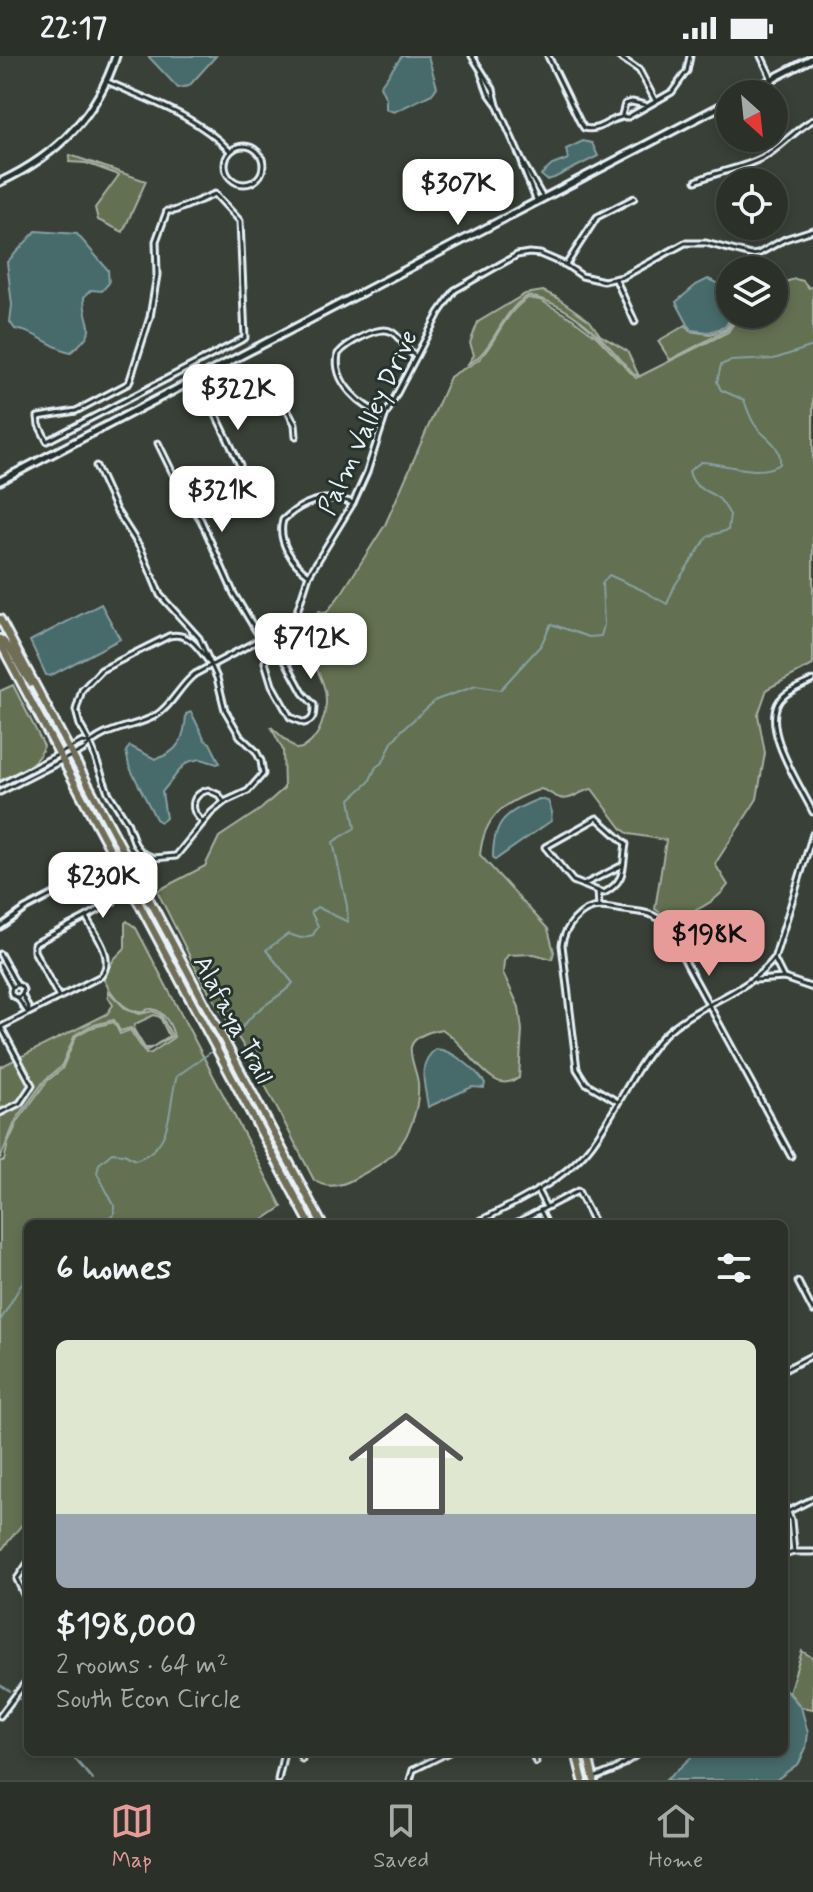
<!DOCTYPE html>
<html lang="en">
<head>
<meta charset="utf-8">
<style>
  body { margin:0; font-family:Mynerve,sans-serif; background:#373c35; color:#f1f3f6; height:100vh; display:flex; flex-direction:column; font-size:30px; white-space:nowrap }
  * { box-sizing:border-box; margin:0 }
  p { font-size:26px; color:#a6a9a8 }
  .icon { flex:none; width:44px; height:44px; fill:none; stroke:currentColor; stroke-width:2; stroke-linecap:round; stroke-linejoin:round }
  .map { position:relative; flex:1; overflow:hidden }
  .panel { position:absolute; left:24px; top:1164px; width:764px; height:536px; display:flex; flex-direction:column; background:#2b3029; border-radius:12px; box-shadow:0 4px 12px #0003,0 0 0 2px #474b46 }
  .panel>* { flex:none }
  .needle { width:52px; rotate:153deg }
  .controls { position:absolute; left:716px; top:24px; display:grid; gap:16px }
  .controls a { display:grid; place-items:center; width:72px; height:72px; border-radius:50%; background:#2b3029; box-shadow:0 4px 12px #0003,0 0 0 2px #474b46; font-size:40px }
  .price { position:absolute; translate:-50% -68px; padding:0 18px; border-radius:16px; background:#fff; color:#222; font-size:26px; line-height:52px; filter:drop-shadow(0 2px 4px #0008) }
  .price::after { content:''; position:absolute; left:50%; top:48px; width:24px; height:18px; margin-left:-12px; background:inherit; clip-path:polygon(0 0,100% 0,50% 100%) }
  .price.active { background:#e69b98; color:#111 }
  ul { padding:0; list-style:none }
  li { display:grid; align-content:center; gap:16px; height:424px; padding:0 32px }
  li span { display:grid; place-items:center; height:248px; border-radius:12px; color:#555 }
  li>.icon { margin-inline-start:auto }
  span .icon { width:144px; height:144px; fill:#fffc; stroke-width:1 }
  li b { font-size:34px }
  h2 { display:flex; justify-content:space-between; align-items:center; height:96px; padding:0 32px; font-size:34px }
  .status { display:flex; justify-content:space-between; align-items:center; height:56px; padding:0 40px; background:#2b3029; direction:ltr }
  .status svg { height:22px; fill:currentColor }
  .dock { display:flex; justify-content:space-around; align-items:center; height:112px; border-top:2px solid #474b46; background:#2b3029; font-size:22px; color:#a6a9a8 }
  .dock a { display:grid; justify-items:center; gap:4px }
  .dock .active { color:#e69b98 }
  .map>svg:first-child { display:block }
  .green { fill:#637051; stroke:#a6b0a4; stroke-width:2; fill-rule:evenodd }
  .water { fill:#466a6b; stroke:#87a0a3; stroke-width:2 }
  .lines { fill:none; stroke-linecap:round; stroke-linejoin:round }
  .stream { stroke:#87a0a3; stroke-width:2 }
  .street-casing { stroke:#e8f1f8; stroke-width:9 }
  .secondary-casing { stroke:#e8f1f8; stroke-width:11 }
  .primary-casing { stroke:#e8f1f8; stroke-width:12 }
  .street { stroke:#26332d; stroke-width:3 }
  .secondary { stroke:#26332d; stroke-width:5 }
  .primary { stroke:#716e59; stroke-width:6 }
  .labels { text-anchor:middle; stroke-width:6; stroke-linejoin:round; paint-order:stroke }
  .street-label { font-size:26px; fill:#e8f1f8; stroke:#26332d }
</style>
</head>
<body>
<div class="status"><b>22:17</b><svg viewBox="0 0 49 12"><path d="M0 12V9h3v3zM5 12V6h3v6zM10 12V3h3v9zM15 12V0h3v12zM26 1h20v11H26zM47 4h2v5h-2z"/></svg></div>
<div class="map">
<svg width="813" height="1724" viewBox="0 0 813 1724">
  <rect width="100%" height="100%" fill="#394037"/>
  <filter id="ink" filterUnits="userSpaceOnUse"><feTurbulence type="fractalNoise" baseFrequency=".0125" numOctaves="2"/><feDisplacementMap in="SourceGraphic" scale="16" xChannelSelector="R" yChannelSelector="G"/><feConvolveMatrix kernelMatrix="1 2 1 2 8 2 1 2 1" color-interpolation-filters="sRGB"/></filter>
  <g filter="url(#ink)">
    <g class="green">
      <path d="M70,99L146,125L123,176L98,164L95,152L119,119L86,107L69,106Z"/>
      <path d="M795,223L803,225L809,232L813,230V609L767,633L758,659L765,697L757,743L715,808L728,829C716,847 691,858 670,863L655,853L666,784L629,778L622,773L592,733C581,734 570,746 560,742C553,740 549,735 541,733C505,746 484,759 480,799L548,873L554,896L552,903L534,898L508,899L504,905L503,917L519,951L522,974L519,1022C511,1026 503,1029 494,1023C474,1010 462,986 442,973C432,975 414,979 411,991C409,1001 417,1016 418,1027C420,1053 408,1088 386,1104C377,1111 365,1117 354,1123C341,1130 327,1134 314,1124L251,1002L201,923L157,835L205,810L219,781L261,753L284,732L283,694L271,671L296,693C319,692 331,651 324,631C319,613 307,596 298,579C298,569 311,559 320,555L326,557L343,535L385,469L450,321C461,312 475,310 483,299C499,279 506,256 528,242L540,244L573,263L597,281L636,322L728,276L740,258H774V229Z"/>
      <path d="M543,235L556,241L590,265L600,279L627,295L639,320L633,318C607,286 571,247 528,240C499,256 495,295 468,308L474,299L470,287L478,266L525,238Z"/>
      <path d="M735,258L738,260L727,274L670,304L658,285L686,269L690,275L710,278L726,273Z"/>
      <path d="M13,629L44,690C38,709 17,716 0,725V635Z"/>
      <path d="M127,865L136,872L282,1151L257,1168H28V1461L0,1496V1105H4L8,1087L18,1065L47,1025L62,1013L76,980L90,972L114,966L120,978L130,974L146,998L151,997L174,981C172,971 164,954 152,953C141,953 150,957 139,956C122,954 110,936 103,922L114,903L125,892V867Z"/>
      <path d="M108,935L127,954L140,958L153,955L161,959L172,980L146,995L131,972L120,975L114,964L90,970L75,979L61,1011L45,1024L16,1064L0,1103V1011L107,958L113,949L108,941ZM154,959L160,961L169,980L151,992H145L134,974L135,968Z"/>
      <path d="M802,1595L813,1602V1653L801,1651L789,1636Z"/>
    </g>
    <g class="water">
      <path d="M148,0H216L189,30L178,32Z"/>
      <path d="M402,0H428L437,31L432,38L394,56L386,53V43L380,30Z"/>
      <path d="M583,85L592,87L598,100L554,122L547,124L541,119L552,109L568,103L566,93Z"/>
      <path d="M36,175L77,178L108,214L109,227L102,235L91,234L84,241C84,272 102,271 71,296C52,293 40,277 15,273L10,266L12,249L7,206Z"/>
      <path d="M708,223L730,233V258H733L725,271L709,276L691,274L676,246L696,229Z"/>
      <path d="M101,548L120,583L50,620L46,619L30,585Z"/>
      <path d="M191,656L205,684L210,687L220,707L217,708L201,703L191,705L183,710L162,736L166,762L161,766L156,763L129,710L126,695L130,690L155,703C179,697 185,681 186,658Z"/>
      <path d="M539,743L548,745L552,756L551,765L495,804L493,801C493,764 507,756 539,743Z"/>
      <path d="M436,993C453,994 476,1014 485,1027L484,1032L472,1031L428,1051C425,1029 416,1008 436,993Z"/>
      <path d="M784,1632L801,1651L808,1677L806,1692L799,1707L776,1724H666L697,1696H784Z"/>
    </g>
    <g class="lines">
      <g class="stream">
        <path d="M220,991C236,981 240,973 252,960C264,947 281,941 293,927L266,894L288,878L301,882L313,879L318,870L311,856L317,851L348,866L347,850L333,786L355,772L350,743L369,726L376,711L383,706L392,686L402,674L436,644L476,630L500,634L541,589L551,568L589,581L601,580L604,569L602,528L609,519L642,534L667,548L675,529L708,480L728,474L730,459C727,454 723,446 718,442C704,432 694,434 689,415L701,406C725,407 759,422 780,408C782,388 765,383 755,369C750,362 747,352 744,344L721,334L717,326L721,309L730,305L774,303L813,290"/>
        <path d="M94,1168L114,1159V1149L97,1117L99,1108L112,1097L124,1098L135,1104C176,1091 167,1049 177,1020L214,994"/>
        <path d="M0,1265L28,1217"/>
        <path d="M0,1629L10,1635"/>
        <path d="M19,1642L28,1650"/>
        <path d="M69,1696L93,1724"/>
      </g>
      <g class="street-casing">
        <g id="street">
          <path d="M472,0L493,33L497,49L522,105L543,142"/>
          <path d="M548,0L580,66L584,72C601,77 611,59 628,61L672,36L687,15L690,0"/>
          <path d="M618,0L639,14L655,44"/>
          <path d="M761,0L772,23"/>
          <path d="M481,17L488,36L495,46"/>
          <path d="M108,26C151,45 197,60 230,95"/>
          <path d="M622,59L625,48L632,46L645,49"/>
          <circle cx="244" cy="109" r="19"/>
          <path d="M522,109L537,146"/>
          <path d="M440,120L445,118"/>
          <path d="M696,125C718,115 741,113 762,102C781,92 794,74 813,64"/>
          <path d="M215,138L240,165L245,282L47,385L39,369L38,361L76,355L129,327L150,261L157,219L156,185L167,155H174Z"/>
          <path d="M566,209L597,161L634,142"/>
          <path d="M616,224L635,266"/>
          <path d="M198,321L240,409"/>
          <path d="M193,326L212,352"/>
          <path d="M213,356L261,333H271L278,338L295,368L296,380"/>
          <path d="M385,360C362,351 332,327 338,298C346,288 379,268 392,276C400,281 406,293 415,300"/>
          <path d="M158,387L181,434L201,464L234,538L270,598L284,602L303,637L314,649C314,658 314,665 304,667L290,661L272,629L265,606L270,598"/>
          <path d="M96,410L116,454L141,493L160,539L199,582L217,622L225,654L240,680L256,695L261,705L263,718L248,735L224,746L211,757L176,800L154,802L142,797L135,788L127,766L108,736L90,687L80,669L76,654L82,634L101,614L169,580C190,575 200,594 211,609"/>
          <path d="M309,519C292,507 277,485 283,464C303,445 326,437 353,447"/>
          <path d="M813,624C802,630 788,634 780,644C760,671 800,729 813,756"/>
          <path d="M0,729L82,686L90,687"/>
          <path d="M0,736L85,693C102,672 133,672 155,660C172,650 179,630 195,618L285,570L295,562L309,519L353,447L367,416L385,360L439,257L455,234L517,199L529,197L540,198L566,209L582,220L604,225L623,221L685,187H706L751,199L758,198L785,183L813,174"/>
          <path d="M203,766C189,755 190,739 208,734L219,739L224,746"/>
          <path d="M583,829L623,809"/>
          <path d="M598,835L604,837C627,824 622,811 626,788L597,762L545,791L573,825L598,835L599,851"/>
          <path d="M86,861L113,846"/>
          <path d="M0,871L25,853L117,805"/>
          <path d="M0,898L17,929"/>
          <path d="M774,903L783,921"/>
          <path d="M0,909L12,931"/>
          <path d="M755,924L784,922L813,932"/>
          <circle cx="17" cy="935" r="6"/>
          <path d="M17,941L28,957L29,953L22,939"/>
          <path d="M618,1046L586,1027L577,1013L562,889C564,872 580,852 599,851C607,851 616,853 624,854C640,856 654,856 665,868L791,1100"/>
          <path d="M0,1057L20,1047L32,1029L1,971L101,920C116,902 95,878 86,861L34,888V895L59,941"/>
          <path d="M537,1134L546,1151"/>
          <path d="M540,1154L547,1168"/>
          <path d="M474,1168C518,1145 569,1124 597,1081C620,1048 636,1008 664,979C697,947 745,939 774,903L813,778"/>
          <path d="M514,1168L578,1135L595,1168"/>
          <path d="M798,1226L813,1255"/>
          <path d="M784,1314L813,1299"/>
          <path d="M784,1446L791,1464L794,1496"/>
          <path d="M789,1455L813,1443"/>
          <path d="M784,1499L794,1496H813"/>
          <path d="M28,1507L17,1523L28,1547"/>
          <path d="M0,1660L28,1623"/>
          <path d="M298,1696L302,1703"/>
          <path d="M532,1696L536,1706"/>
          <path d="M594,1722L614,1714L641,1696"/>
          <path d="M278,1724L284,1696"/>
          <path d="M410,1724L413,1714L449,1696"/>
        </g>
      </g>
      <g class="secondary-casing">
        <g id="secondary">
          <path d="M743,38L813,2"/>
          <path d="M0,126C56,100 97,60 116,0"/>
          <path d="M0,425L730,45"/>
        </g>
      </g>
      <g class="primary-casing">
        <g id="primary">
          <path d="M0,563L322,1168"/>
          <path d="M0,583C14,592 19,614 31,627"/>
          <path d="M0,587L310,1168"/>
          <path d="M118,805C132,814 137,834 149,846"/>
          <path d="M576,1696L583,1724"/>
          <path d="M587,1696L594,1724"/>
        </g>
      </g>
      <use href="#street" class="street"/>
      <use href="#secondary" class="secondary"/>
      <use href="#primary" class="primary"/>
    </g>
  </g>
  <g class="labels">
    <g class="street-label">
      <text transform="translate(367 366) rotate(-65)" y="9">Palm Valley Drive</text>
      <text transform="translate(234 963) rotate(62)" y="9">Alafaya Trail</text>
    </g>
  </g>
</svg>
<div class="controls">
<a><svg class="needle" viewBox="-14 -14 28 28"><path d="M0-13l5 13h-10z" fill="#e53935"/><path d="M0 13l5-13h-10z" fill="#a6a9a8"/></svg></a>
<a><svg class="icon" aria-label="locate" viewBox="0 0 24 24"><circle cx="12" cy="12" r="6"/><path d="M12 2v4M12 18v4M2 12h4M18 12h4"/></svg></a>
<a><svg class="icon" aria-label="layers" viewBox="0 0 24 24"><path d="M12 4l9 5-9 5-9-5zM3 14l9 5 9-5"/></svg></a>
</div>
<b class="price" style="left:458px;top:171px">$307K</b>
<b class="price" style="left:238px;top:376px">$322K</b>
<b class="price" style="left:222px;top:478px">$321K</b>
<b class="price" style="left:311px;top:625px">$712K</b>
<b class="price" style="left:103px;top:864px">$230K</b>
<b class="price active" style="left:709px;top:922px">$198K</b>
<section class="panel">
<h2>6 homes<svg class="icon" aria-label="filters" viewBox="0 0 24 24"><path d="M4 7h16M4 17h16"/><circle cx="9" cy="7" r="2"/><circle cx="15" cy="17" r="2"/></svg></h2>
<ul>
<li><span style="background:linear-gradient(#dfe7d0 70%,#9aa5b1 0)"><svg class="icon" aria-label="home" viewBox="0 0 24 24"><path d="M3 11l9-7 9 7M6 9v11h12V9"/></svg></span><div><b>$198,000</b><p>2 rooms · 64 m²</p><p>South Econ Circle</p></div></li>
</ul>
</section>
</div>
<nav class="dock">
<a class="active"><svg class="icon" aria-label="map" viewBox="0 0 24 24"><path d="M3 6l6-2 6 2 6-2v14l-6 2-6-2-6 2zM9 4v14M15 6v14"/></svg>Map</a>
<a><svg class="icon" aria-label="saved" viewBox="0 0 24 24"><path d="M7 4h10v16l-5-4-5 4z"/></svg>Saved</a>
<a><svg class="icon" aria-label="home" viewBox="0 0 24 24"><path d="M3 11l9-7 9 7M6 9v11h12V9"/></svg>Home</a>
</nav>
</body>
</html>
